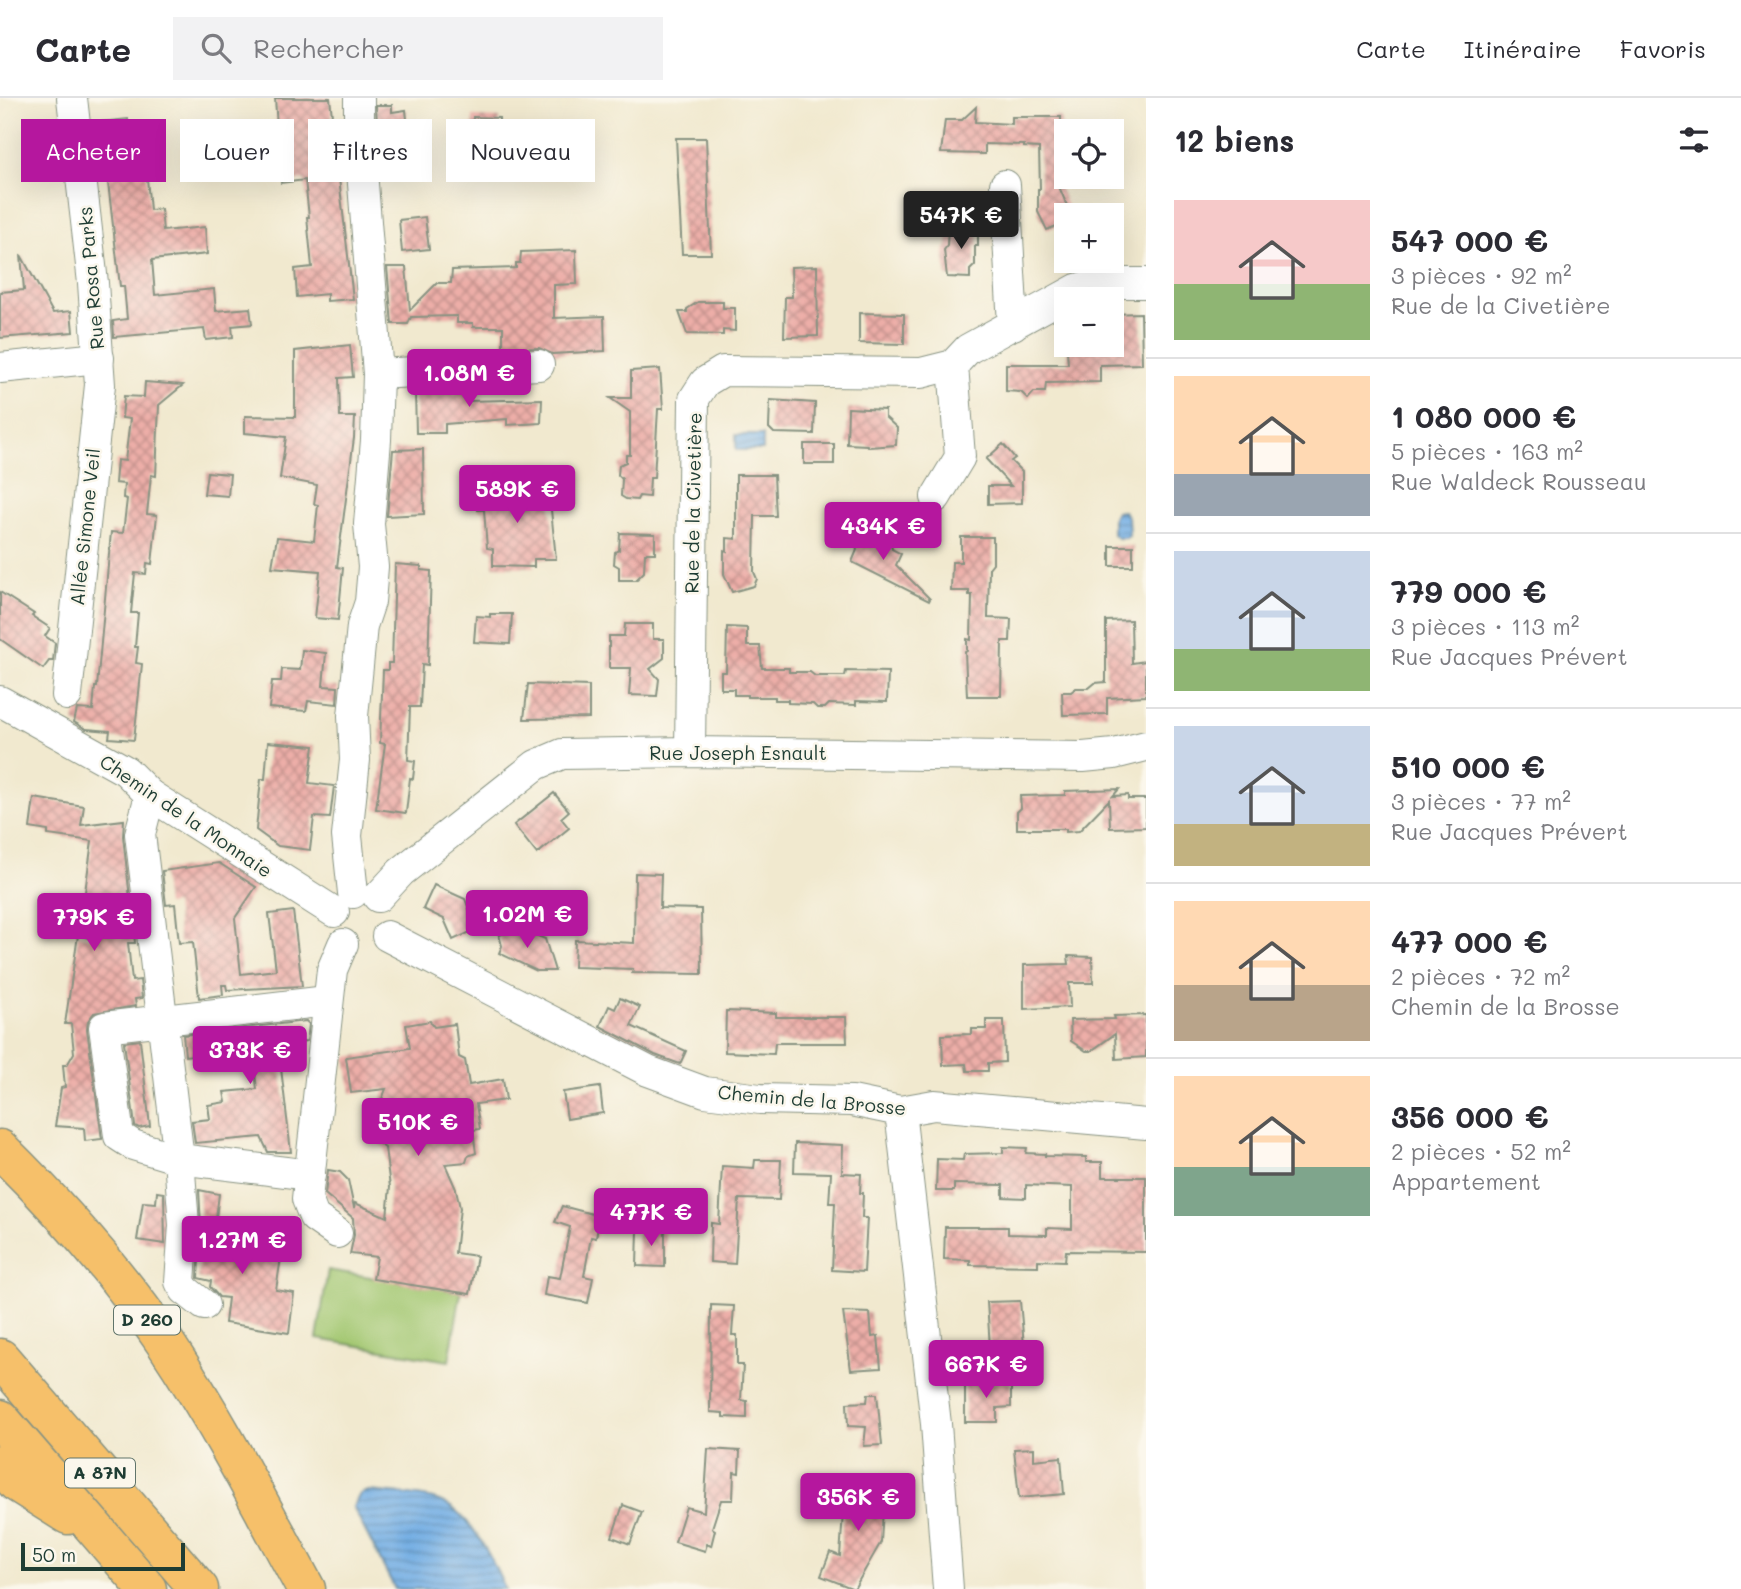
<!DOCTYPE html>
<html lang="fr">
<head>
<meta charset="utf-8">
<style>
  body { margin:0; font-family:Mali,sans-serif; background:#f2f2f3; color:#2b2b33; height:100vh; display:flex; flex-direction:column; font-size:26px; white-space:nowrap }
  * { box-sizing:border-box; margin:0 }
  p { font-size:23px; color:#7c7c81 }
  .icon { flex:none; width:38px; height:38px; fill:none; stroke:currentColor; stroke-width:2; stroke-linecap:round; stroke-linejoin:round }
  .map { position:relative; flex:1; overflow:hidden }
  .drawer { display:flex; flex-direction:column; background:#fff; width:595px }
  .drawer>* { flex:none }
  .banner { position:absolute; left:21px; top:21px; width:665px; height:63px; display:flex; gap:14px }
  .tools { position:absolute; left:1054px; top:21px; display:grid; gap:14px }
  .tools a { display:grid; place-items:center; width:70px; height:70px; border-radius:0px; background:#fff; box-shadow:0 7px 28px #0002; font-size:35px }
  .scale { position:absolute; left:21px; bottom:18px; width:164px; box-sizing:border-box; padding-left:7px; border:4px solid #1f3d34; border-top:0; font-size:19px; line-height:24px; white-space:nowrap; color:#1f3d34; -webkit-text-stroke:5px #fbf7ec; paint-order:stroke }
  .price { position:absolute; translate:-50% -60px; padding:0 16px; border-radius:7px; background:#b5179e; color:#fff; font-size:23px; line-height:46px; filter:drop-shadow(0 2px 4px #0008) }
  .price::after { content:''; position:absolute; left:50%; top:42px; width:21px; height:16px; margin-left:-10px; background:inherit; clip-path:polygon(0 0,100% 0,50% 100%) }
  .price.active { background:#222; color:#fff }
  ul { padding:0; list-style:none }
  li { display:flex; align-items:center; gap:21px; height:175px; padding:0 28px }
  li+li { border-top:2px solid #e1e1e2 }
  li span { display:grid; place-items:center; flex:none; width:196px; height:140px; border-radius:0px; color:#555 }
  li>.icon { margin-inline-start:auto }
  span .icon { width:84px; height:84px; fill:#fffc; stroke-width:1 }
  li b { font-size:30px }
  h2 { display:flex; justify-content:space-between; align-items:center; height:84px; padding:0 28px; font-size:30px }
  .tag { padding:0 24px; border-radius:0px; background:#fff; box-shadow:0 7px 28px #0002; font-size:24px; line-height:63px }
  .tag.active { background:#b5179e; color:#fff }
  header { display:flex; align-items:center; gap:42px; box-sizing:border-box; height:98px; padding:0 35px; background:#fff; border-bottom:2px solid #e1e1e2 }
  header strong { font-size:33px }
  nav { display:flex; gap:38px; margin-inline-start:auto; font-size:24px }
  .search { width:490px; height:63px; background:#f2f2f3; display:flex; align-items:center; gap:18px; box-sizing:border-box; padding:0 24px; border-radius:0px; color:#7c7c81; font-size:26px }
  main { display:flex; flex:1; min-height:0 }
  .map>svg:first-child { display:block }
  .pitch { fill:#a3c771; stroke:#618252; stroke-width:2 }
  .water { fill:url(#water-rules); stroke:#49768c; stroke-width:2 }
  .building { fill:url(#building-cross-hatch) }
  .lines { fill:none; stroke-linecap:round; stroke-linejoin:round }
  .minor-casing { stroke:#889382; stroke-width:32 }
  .highway-casing { stroke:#889382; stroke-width:41 }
  .minor { stroke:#fff; stroke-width:30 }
  .highway { stroke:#f6c06b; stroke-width:38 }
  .labels { text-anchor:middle; stroke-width:5; stroke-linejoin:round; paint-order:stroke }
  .shield { fill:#fbf7ec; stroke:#61756b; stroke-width:2 }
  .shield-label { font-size:18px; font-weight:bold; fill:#1f3d34 }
  .street-label { font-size:19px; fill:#1f3d34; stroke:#fbf7ec }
</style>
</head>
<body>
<header>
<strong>Carte</strong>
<div class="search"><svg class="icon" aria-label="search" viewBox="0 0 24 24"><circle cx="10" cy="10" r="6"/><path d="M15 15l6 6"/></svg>Rechercher</div>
<nav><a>Carte</a><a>Itinéraire</a><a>Favoris</a></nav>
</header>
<main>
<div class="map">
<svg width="1146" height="1491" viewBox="0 0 1146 1491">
  <defs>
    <pattern id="water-rules" width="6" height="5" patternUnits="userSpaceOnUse" patternTransform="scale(1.75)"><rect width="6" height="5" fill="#73aee4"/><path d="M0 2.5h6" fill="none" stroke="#5e8fba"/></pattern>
    <pattern id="building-cross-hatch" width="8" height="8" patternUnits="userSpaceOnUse" patternTransform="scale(1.75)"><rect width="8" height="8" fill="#edaea8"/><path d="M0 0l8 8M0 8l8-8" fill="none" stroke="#bf8f8a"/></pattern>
  </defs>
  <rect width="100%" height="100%" fill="#fbf7ec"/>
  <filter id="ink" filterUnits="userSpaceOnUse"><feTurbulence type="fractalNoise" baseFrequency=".0143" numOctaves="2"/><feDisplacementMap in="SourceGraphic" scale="14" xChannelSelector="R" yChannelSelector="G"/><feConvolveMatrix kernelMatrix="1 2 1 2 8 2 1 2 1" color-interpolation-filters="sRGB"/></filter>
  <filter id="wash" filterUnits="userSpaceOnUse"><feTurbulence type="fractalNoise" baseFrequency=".00686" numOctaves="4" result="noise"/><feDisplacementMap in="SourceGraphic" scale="28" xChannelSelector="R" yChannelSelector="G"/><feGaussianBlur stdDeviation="1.57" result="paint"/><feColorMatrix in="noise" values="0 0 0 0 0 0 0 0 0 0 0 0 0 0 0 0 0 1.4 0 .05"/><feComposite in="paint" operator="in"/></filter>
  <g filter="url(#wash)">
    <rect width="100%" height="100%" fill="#f1e9cf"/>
    <path class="pitch" d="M328,1172L461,1194L449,1263L317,1241Z"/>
    <g class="water">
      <rect x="736" y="337" width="27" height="15"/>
      <path d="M1123,413L1128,419L1129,437L1126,440H1118L1113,436V420L1116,414Z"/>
      <path d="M368,1393C389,1395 413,1396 433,1401C469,1409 492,1461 505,1491H395L353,1409L360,1396Z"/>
    </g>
    <g id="blocks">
      <g class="building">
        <path d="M275,0H330L334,36L342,35L344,62L337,63L353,201L327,203V196L297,199L295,171L312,169L307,119H309L305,82L281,85Z"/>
        <path d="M376,7H392V14L406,12L412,69L379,68Z"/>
        <path d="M976,9L975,24L1012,26V19H1061L1060,91L1071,117H1066V131L1056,128L1047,132L1038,114V91H1040L1039,50L1024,49V47L985,46V56L941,55L945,22H962Z"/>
        <path d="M473,19L499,20L498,71L470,70Z"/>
        <path d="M128,21L132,60L145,59L150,112L161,111L163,133L205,129L207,156L152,162L155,197L214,191L216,213L250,210L252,226L232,228L233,239L206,242L204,231L114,239L113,223L127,221L124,188H120L101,24Z"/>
        <path d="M676,40H706L711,156H682Z"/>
        <path d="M425,119L429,151L402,154L399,122Z"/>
        <path d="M948,129L978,130V148H975V167L970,172V180L947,179L944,152L947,148Z"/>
        <path d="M576,152L577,186L554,187V220L604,218L605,253L552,256L539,250L503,251V229H473V225H457V218L411,219L408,226H392L387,169H406L410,212L437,185H451L452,172L516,170V165H520L521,154Z"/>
        <path d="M21,157L53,215L71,213L73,234L0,240V194L24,192Z"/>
        <path d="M817,168L818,238L784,239L785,199H792L791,169Z"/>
        <path d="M698,204H723V210H735V233L723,232V237L687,236L679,214H687V211Z"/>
        <path d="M859,215L904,216V246L859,245Z"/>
        <path d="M1141,215L1142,266L1100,267V284L1046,285L1045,294H1034L1028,301L1021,294L1006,293V266H1068L1067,253L1088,252V248L1111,247V216Z"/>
        <path d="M350,247L353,279L339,280L340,319H355L354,340L337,469L343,470L338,522L315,520L320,473L272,469L277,439L314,443L318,407L314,406L317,387L280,380L286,339L245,335V318L295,319V253Z"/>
        <path d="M660,271L663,311H658L654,380H650L649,399L639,398L637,402L626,401L621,398L622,381L618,377L619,367L626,364V357H630V314L610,300H631V273Z"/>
        <path d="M145,284L183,287L159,307L156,378L151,377L147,416L157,417L152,466L147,465L146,476L135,475L131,515H138L135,549H138L136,565L142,566L134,642L109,640L110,633L86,631L74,624L77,611L93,612L95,589H97L111,434L123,435L127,401L123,400L124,386L115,385L117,362L125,363L130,321L122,320L124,298L144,299Z"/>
        <path d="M469,288V303L542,301L541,325L507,327V321L445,326V335H416L415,291Z"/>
        <path d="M770,302L815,305L814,336L774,335L769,330Z"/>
        <path d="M848,310L885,312V319L897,330L896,347L869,349L867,347L847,346Z"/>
        <rect x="804" y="346" width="30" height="20"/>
        <path d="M1003,346L1015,360L1011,363L1022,374V405L988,406V388H1011L986,361Z"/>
        <path d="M423,351L424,416L387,418L393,352Z"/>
        <path d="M207,374L230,376L228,398L204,396Z"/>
        <path d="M736,377H774L776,418H755L754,474L757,481L754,488L732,494L724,476V452L727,453V440L736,441Z"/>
        <path d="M495,387L536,389L534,402H550L556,461H534V469L493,468V451L487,450L484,412H478L477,388Z"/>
        <path d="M620,435L655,436V455H645L644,474L636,482H619V469L614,466L615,454L619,452Z"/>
        <path d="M852,438H884L890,440L892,451L901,456L896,467L930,501L929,503L852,464L857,452Z"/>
        <path d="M961,439H993V465L989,470L988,520L1011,521L1010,543H1002L1001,598H967L965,554L967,553V541L971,542L972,497H969V493H951L952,464H961Z"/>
        <rect x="1110" y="448" width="23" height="20"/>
        <path d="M395,466L421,468V472L431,473L428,567L422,566L420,609H410L408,662L415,663L413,681L410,680L406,715L376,711L385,646L380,645L383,572H388V565H392Z"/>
        <path d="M0,494L34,516L32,518L50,530L45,538L55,545L53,563H49L43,571L0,541Z"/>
        <path d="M490,516H512L510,546L474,544L476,518L490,519Z"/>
        <path d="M1131,522L1132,565L1146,563V598L1107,600V616L1063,617L1062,594H1071L1076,590H1089L1095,585L1106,584V523Z"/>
        <path d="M625,526H653V541H664V560L650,571L659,581L657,598L629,597L631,570H609V538H624Z"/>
        <path d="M727,529L747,530V548H760L762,570H789V574H810L815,578H845L846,573L888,574L887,604L856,603V607L829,606L825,610H817L813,606L788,605V602H775V599H747V597H734V591H721V574H726Z"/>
        <path d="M302,552L326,555L323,588L338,589L337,606L308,603L306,613L269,610L272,583H281L282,571L300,572Z"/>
        <path d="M528,586L589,588V620L524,621Z"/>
        <path d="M268,644L314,648L309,685L334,688L330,720L314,719L310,752L278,748L256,732L261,681H265Z"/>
        <path d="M1119,691L1113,698L1128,697V701H1146V729L1110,730L1109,702L1079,733L1066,734V731H1017V714L1021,710L1020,698L1065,697V693Z"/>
        <path d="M554,695L569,713L561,720L569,730L537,756L514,727Z"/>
        <path d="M34,700L84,708L81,727L124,722L123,738L135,845H128L132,883L140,882L142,900L135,901L136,908L94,915L88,923L87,931L102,1041L85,1043L84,1030L55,1028L61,990L65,989L63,967H67L74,955L71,926H65L78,837L90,840L85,794L92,743L48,737V733L30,730Z"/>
        <path d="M219,765L256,789L235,820L241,876L276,872L269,816L293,813L302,888L227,892L226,887H222L223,897L199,900L193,844L179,845L175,806L166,807L162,773Z"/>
        <path d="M635,775L661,776L660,810L701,811L702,876L632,875L633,871L574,869L575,842L634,845Z"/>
        <path d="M434,787L465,801L477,831L453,842L444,821L423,811Z"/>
        <path d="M521,831L545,841L555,873H537L499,855L502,848L499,837Z"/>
        <path d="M1068,858L1092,859L1093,885H1069L1070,909L1024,911V867L1069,866Z"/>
        <path d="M620,900L640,909L631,928L686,953L680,966L655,957L600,928L609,908L615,911Z"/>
        <path d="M726,913L776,915V919H846L847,945H775L774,956L725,954Z"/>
        <path d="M1146,917V959L1116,961L1115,936L1091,953H1086L1071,943L1070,922L1115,921L1114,918Z"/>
        <path d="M986,922H1004L1005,964L988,965V973H967L966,966L943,967L942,937L972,936V931H986Z"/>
        <path d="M306,923L309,926L307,943L281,947L283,962H280L291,1054H268L261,1039L195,1045L192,1023L210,1021L208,1007L226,1004L224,994L257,991L252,950L185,958L183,937Z"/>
        <path d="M430,923L434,929L455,926L459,959L465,962L469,987L503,981L506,1002L476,1006L480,1031L473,1032L476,1055L468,1058L466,1064L445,1066L456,1091L460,1110L455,1155L477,1158L470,1196L373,1181L377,1159L350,1156L354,1137L353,1120L325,1096L328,1072L340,1074L348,1082L354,1110L355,1105L387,1119L390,1089L385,1050L377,1044L374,1021L386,991L351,995L346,959L410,950L406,927Z"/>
        <path d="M140,942L150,1028L139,1030L135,1028L124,944Z"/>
        <path d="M600,989L603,1015L567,1021L563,994Z"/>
        <path d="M795,1045L843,1047L842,1075L861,1076L860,1095H863L862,1120H867L864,1174L832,1172L835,1105H829L831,1075L794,1074Z"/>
        <path d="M1003,1049L1027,1050L1026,1055L1045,1056V1058L1086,1059V1064H1102V1079H1146V1154L1066,1153L1065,1163L1038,1162V1168L970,1167V1162L944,1161L945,1129H1008V1136L1047,1137V1130L1072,1131V1089L1026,1087V1100L1003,1099V1087L954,1086V1093H936L937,1061L963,1062L964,1056L1003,1055Z"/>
        <path d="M755,1062H781L779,1102L739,1101L735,1166L710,1164L711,1125L719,1126L722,1068L754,1070Z"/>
        <path d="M199,1092L219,1096L215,1128L221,1129L219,1145L282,1153L276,1192L294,1195L289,1235L225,1225L228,1200L219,1199L210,1189L211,1183L198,1180L201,1128Z"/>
        <path d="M157,1094L164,1095L165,1146L137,1142L143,1104L156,1105Z"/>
        <path d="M562,1108L600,1118L596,1140L591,1139L584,1178L593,1180L588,1205L544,1197L547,1178L560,1180L570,1129L555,1124Z"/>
        <path d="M638,1131L665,1133V1169L637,1168Z"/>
        <path d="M1020,1203L1024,1247L990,1249L987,1204Z"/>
        <path d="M711,1207L734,1208L732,1237H737V1267H743L741,1302L747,1303V1320L723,1319V1315L710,1314Z"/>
        <path d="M843,1214L870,1215L872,1239L878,1238L881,1270L851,1272Z"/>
        <path d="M965,1283L1011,1284V1309L997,1310V1324H965Z"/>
        <path d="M868,1296H877L882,1347L864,1348L866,1329L848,1328L847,1305L867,1304Z"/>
        <path d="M1034,1350V1362L1061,1359L1064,1396L1019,1400L1014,1351Z"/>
        <path d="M708,1351L740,1353L739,1375L734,1374L733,1402H721L712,1430L715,1432L711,1448L707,1446L705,1453L675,1444L686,1409L704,1414Z"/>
        <path d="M845,1386L888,1388L887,1412H883L881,1444L854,1491L821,1478L830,1454L840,1458Z"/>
        <path d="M623,1407L642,1414L630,1446L612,1439Z"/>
      </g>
    </g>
  </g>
  <g filter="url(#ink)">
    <use href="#blocks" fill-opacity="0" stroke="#889382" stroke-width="2"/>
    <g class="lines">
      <g class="minor-casing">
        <g id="minor">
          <path d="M1005,87L1013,227"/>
          <path d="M0,270L99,260"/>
          <path d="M378,276L539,267"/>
          <path d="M936,399L960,359L953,267"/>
          <path d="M67,597L100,287L93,185L72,0"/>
          <path d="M0,603L126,673L150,697L334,814"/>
          <path d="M690,654L694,301L705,284L723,273L921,275L953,267L968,251L1077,191L1098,185H1146"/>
          <path d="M150,697L140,736L179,1061L310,1077"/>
          <path d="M353,795L347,738L355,662L353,618L362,528L370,504L373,469L369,426L376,342L378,276L359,35V0"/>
          <path d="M378,799L401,774L536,667L562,656L690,654L1083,659L1114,656L1146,648"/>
          <path d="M387,838L648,973L705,994L760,1001L852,1003L900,1013L934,1007L1146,1026"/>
          <path d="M900,1013L936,1326L948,1491"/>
          <path d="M337,1135L314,1119L307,1101L332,872L343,846"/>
          <path d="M204,1207L185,1192L180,1184L184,1127L179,1061L133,1047L119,1038L104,929L327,903"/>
        </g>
      </g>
      <g class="highway-casing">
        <g id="highway">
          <path d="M0,1051C61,1111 118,1175 166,1246C218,1324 261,1408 306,1491"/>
          <path d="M0,1260L199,1491"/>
          <path d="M0,1321L147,1491"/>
          <path d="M0,1366L17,1385L68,1417"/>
        </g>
      </g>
      <use href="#minor" class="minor"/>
      <use href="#highway" class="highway"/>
    </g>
  </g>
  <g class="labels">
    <g class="shield">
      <rect x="114" y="1207.5" width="66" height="29" rx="5"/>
      <rect x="65" y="1360.5" width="70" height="29" rx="5"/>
    </g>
    <g class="shield-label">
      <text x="147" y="1228">D 260</text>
      <text x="100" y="1381">A 87N</text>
    </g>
    <g class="street-label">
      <text transform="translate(91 180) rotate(-95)" y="7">Rue Rosa Parks</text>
      <text transform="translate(693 405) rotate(-89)" y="7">Rue de la Civetière</text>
      <text transform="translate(85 429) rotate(-84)" y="7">Allée Simone Veil</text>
      <text x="738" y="662">Rue Joseph Esnault</text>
      <text transform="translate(186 718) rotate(34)" y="7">Chemin de la Monnaie</text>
      <text transform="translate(812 1002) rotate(5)" y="7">Chemin de la Brosse</text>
    </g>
  </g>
</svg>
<div class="tools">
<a><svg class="icon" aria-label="locate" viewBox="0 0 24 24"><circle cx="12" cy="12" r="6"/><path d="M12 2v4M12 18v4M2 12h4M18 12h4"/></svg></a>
<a>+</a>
<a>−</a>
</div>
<div class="scale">50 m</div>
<b class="price active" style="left:961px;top:153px">547K €</b>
<b class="price" style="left:469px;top:311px">1.08M €</b>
<b class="price" style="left:517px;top:427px">589K €</b>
<b class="price" style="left:883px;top:464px">434K €</b>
<b class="price" style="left:527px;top:852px">1.02M €</b>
<b class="price" style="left:94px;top:855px">779K €</b>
<b class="price" style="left:250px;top:988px">373K €</b>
<b class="price" style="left:418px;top:1060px">510K €</b>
<b class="price" style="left:651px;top:1150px">477K €</b>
<b class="price" style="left:242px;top:1178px">1.27M €</b>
<b class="price" style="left:986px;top:1302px">667K €</b>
<b class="price" style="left:858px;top:1435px">356K €</b>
<div class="banner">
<a class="tag active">Acheter</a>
<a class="tag">Louer</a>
<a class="tag">Filtres</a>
<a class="tag">Nouveau</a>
</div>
</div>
<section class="drawer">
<h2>12 biens<svg class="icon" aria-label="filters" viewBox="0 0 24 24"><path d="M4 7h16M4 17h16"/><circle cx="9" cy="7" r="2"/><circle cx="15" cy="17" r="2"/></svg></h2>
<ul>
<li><span style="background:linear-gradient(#f6c9c9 60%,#8fb573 0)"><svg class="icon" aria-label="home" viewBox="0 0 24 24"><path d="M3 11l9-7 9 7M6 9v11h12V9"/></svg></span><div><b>547 000 €</b><p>3 pièces · 92 m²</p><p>Rue de la Civetière</p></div></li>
<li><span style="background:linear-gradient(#ffd9b3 70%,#9aa5b1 0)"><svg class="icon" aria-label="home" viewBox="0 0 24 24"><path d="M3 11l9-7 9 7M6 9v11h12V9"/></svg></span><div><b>1 080 000 €</b><p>5 pièces · 163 m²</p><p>Rue Waldeck Rousseau</p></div></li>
<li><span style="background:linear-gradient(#c9d6e8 70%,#8fb573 0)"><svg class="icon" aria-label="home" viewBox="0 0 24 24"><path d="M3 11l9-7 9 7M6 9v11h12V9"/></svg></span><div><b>779 000 €</b><p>3 pièces · 113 m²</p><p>Rue Jacques Prévert</p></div></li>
<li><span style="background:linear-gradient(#c9d6e8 70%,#c2b280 0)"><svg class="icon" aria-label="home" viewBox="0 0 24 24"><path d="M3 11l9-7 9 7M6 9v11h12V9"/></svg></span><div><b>510 000 €</b><p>3 pièces · 77 m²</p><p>Rue Jacques Prévert</p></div></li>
<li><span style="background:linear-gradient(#ffd9b3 60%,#b9a48a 0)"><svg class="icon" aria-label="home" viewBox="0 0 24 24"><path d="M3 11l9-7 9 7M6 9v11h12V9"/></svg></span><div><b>477 000 €</b><p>2 pièces · 72 m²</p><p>Chemin de la Brosse</p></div></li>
<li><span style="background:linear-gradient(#ffd9b3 65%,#7fa58c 0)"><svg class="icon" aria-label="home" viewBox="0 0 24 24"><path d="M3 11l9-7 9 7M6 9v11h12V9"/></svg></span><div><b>356 000 €</b><p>2 pièces · 52 m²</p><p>Appartement</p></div></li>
</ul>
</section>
</main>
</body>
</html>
